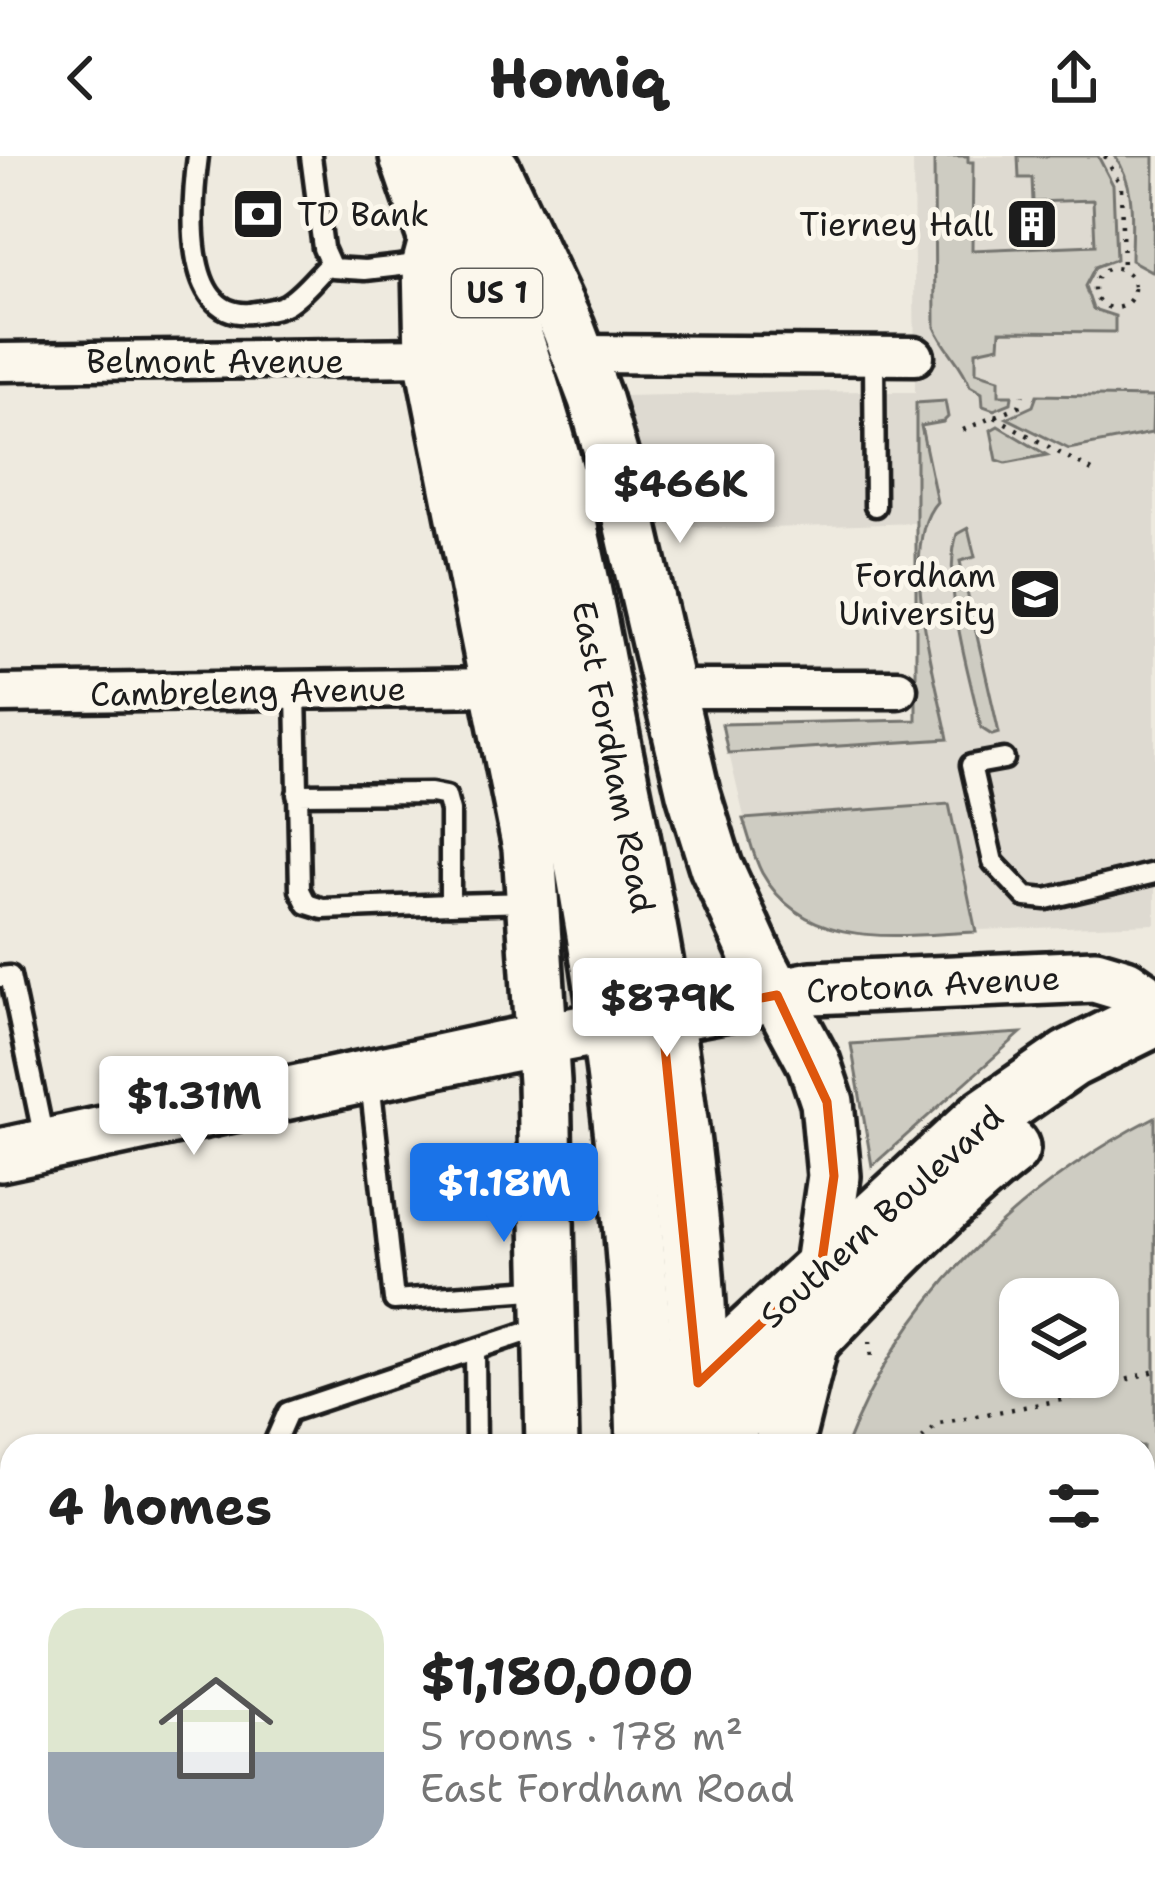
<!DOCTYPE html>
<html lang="en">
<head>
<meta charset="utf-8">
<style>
  body { margin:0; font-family:"Shantell Sans",sans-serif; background:#f2f2f2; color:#222; height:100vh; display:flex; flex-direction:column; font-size:45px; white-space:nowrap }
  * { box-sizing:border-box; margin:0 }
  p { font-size:39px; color:#767676 }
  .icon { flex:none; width:66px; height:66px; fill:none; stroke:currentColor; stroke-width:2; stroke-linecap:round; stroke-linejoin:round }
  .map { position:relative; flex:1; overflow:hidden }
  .sheet { position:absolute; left:0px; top:1278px; width:1155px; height:471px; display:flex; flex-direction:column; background:#fff; border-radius:36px 36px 0 0; box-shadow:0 3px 9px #0004 }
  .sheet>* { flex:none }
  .fabs { position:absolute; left:999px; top:1122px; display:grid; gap:24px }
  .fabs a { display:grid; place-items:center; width:120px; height:120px; border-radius:24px; background:#fff; box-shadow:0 3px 9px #0004; font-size:60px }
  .price { position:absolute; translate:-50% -102px; padding:0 27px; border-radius:12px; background:#fff; color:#222; font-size:39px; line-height:78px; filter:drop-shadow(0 3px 6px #0008) }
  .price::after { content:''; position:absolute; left:50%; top:72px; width:36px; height:27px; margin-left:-18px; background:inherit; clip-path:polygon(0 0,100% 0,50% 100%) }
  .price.current { background:#1a73e8; color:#fff }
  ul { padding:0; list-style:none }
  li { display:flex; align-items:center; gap:36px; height:300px; padding:0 48px }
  li span { display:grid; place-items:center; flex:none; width:336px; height:240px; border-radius:36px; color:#555 }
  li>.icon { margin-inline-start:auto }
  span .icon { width:144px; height:144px; fill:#fffc; stroke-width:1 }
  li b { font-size:51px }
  h2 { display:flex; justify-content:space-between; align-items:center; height:144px; padding:0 48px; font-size:51px }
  header { display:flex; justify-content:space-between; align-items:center; height:156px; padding:0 48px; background:#fff; font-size:54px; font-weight:800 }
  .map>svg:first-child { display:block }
  .built { fill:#dedad1 }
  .green { fill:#ceccc2; stroke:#75746f; stroke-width:3; fill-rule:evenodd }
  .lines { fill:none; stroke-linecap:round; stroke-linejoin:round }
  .lane-casing { stroke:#1c1c1c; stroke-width:27 }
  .street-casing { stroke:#1c1c1c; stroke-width:45 }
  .secondary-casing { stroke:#1c1c1c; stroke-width:60 }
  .primary-casing { stroke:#1c1c1c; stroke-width:66 }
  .path { stroke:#1c1c1c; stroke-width:4.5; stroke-dasharray:3 9; stroke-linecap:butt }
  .lane { stroke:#fbf7ec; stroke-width:18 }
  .street { stroke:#fbf7ec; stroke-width:36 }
  .secondary { stroke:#fbf7ec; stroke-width:51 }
  .primary { stroke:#fbf7ec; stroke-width:57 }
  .marked { fill:none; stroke:#de560d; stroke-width:9; stroke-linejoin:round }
  .labels { text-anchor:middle; stroke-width:10; stroke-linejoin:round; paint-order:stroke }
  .shield { fill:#fbf7ec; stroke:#5f5e5a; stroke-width:3 }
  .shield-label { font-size:30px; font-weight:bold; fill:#1c1c1c }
  .poi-label { font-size:33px; fill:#1c1c1c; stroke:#fbf7ec; text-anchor:end }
  .street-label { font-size:33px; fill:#1c1c1c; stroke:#fbf7ec }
</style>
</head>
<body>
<header><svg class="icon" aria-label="back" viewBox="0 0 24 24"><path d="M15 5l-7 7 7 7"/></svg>Homiq<svg class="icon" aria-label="share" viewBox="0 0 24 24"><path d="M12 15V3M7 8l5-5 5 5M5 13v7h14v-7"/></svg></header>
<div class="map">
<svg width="1155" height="1747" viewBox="0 0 1155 1747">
  <rect width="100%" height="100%" fill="#eeeadf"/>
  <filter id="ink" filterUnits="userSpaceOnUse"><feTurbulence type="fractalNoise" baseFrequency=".00833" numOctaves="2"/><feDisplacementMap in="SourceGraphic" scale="24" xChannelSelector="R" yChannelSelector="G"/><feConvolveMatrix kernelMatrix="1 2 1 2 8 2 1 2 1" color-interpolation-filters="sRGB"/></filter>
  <g filter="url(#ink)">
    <path class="built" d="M913,0H1155V768L855,778L813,767L794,755L762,716L751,690L722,568L915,564V367L741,373L668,369L623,240L862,235L880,246H885V236H915Z"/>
    <g class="green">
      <path d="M934,0H968V6H973L972,94L1095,89L1093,44L1033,46L1032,22H1019L1018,0H1098L1113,29L1116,103L1095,111L1085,130L1093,153L1115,160V176L1000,175L999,190L976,195V216L999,223V239H1012L1011,247L994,254L983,250L982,237L970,230C962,207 944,193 935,171Z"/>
      <path d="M1115,0H1154L1153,116L1131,104C1131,68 1137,31 1115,0Z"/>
      <path d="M1037,239L1153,241L1152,277L1069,293L1007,262L1033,250Z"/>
      <path d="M945,245L948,261L943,266L921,270L937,346C896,391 937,527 948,583L728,597L722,568L916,564V247Z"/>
      <path d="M998,270L1047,299L1006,307L997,304L991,274Z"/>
      <path d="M968,372L975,401L960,405L999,577L992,579L981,572C970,519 941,430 957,378Z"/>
      <path d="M949,648L976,776C900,779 806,796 762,717C753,700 749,680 743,663Z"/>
      <path d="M1021,877L872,1010L851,888Z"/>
      <path d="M1155,961V1747H0V1678L12,1673V1737H1143V1290H846C902,1144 1018,1032 1155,961ZM1020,1143H1098V1221H1020Z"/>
    </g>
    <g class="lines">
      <g class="lane-casing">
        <g id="lane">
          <path d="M198,0C192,45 181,163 250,157C261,155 277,154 287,148C302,139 315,122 328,109"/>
          <path d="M311,0L323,92L332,112L365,114L426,107"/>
          <path d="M874,200L875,350"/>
          <path d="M296,535L300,734L307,748L323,753L450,748V655L446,640L431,637L297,638"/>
          <path d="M1004,603L971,609L993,706L1026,741L1046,743L1155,717"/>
          <path d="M450,748L529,746"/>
          <path d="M0,821L10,820L44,983"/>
          <path d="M370,925L394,1144L547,1133"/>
          <path d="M475,1196L476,1290"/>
          <path d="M273,1290L288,1256L545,1170"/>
        </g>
      </g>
      <g class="street-casing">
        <g id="street">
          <path d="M579,198L915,200"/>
          <path d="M0,206L431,201"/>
          <path d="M666,533H898"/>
          <path d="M0,538L496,531"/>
        </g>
      </g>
      <g class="secondary-casing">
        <g id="secondary">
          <path d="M482,0L494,14L568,172L595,243L626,349L693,637L716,711L757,801L814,907L827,946L834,1020L817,1137"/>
          <path d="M436,81L429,107L431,201L529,692L544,926L552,1290"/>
          <path d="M0,999L503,891L812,832L1095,820L1125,829L1155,850"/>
          <path d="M0,1613L12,1608"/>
        </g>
      </g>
      <g class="primary-casing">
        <g id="primary">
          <path d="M409,0C433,72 461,142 481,215C508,311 526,410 546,508C599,766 640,1026 646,1290"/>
          <path d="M450,0C482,92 516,183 543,276C574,381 592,489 613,596C660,823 702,1057 700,1290"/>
          <path d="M680,1244L985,962L1070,903L1155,861"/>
          <path d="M703,1290C807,1194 899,1081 1010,992"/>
          <path d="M783,1290L808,1190"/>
          <path d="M553,1737V1747"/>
          <path d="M622,1747L623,1737"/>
          <path d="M677,1747L678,1737"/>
          <path d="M728,1747L729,1737"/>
        </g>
      </g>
      <g class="path">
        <path d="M1105,0L1121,30L1123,114"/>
        <circle cx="1114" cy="132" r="20"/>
        <path d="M995,261L1094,316"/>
        <path d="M963,274L1019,250L1023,239"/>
        <path d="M870,1185L871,1204"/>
        <path d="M913,1290L939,1267L1061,1244L1155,1215"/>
        <path d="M1143,1611L1155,1610"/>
        <path d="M826,1737V1747"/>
      </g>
      <use href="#lane" class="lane"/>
      <use href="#street" class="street"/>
      <use href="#secondary" class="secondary"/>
      <use href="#primary" class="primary"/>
    </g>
  </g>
  <path class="marked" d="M777,839L827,946L834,1020L821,1111L698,1227L662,861Z"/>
  <defs>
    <g id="bank-square" transform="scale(2.7)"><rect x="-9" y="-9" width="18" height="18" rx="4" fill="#1c1c1c" stroke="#fbf7ec"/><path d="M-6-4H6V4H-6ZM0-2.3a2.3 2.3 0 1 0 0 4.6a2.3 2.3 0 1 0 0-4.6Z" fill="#fff"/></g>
    <g id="building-square" transform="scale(2.7)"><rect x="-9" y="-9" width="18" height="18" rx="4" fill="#1c1c1c" stroke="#fbf7ec"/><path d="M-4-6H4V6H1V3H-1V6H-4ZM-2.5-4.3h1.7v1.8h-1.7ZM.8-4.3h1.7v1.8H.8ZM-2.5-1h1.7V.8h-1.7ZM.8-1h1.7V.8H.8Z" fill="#fff"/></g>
    <g id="university-square" transform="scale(2.7)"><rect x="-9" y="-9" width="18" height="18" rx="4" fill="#1c1c1c" stroke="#fbf7ec"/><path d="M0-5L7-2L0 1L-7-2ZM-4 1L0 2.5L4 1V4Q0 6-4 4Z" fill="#fff"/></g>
  </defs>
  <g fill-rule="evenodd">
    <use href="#bank-square" x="258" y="58"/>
    <use href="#building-square" x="1032" y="68"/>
    <use href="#university-square" x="1035" y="438"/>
  </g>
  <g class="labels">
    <rect class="shield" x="452" y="113" width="90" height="48" rx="9"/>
    <g class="shield-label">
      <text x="497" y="147">US 1</text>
    </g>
    <g class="poi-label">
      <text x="297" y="70" text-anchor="start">TD Bank</text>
      <text x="993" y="80">Tierney Hall</text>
      <text x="996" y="431">Fordham<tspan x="996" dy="38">University</tspan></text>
    </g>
    <g class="street-label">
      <text x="215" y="217">Belmont Avenue</text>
      <text transform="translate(248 535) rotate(-1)" y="12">Cambreleng Avenue</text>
      <text transform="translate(614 601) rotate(79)" y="12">East Fordham Road</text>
      <text transform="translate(933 828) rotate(-3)" y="12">Crotona Avenue</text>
      <text transform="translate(881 1060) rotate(-42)" y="12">Southern Boulevard</text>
    </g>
  </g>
</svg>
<div class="fabs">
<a><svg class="icon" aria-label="layers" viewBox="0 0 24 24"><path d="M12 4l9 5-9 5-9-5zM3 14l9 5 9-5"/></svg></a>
</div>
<b class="price" style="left:680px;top:390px">$466K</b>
<b class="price" style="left:667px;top:904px">$879K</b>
<b class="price" style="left:194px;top:1002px">$1.31M</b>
<b class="price current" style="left:504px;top:1089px">$1.18M</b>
<section class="sheet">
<h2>4 homes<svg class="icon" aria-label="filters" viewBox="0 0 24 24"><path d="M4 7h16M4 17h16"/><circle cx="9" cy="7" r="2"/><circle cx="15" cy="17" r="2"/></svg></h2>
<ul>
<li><span style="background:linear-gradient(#dfe7d0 60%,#9aa5b1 0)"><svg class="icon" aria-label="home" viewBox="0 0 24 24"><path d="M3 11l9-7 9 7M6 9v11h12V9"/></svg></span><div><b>$1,180,000</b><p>5 rooms · 178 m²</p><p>East Fordham Road</p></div></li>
</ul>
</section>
</div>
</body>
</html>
